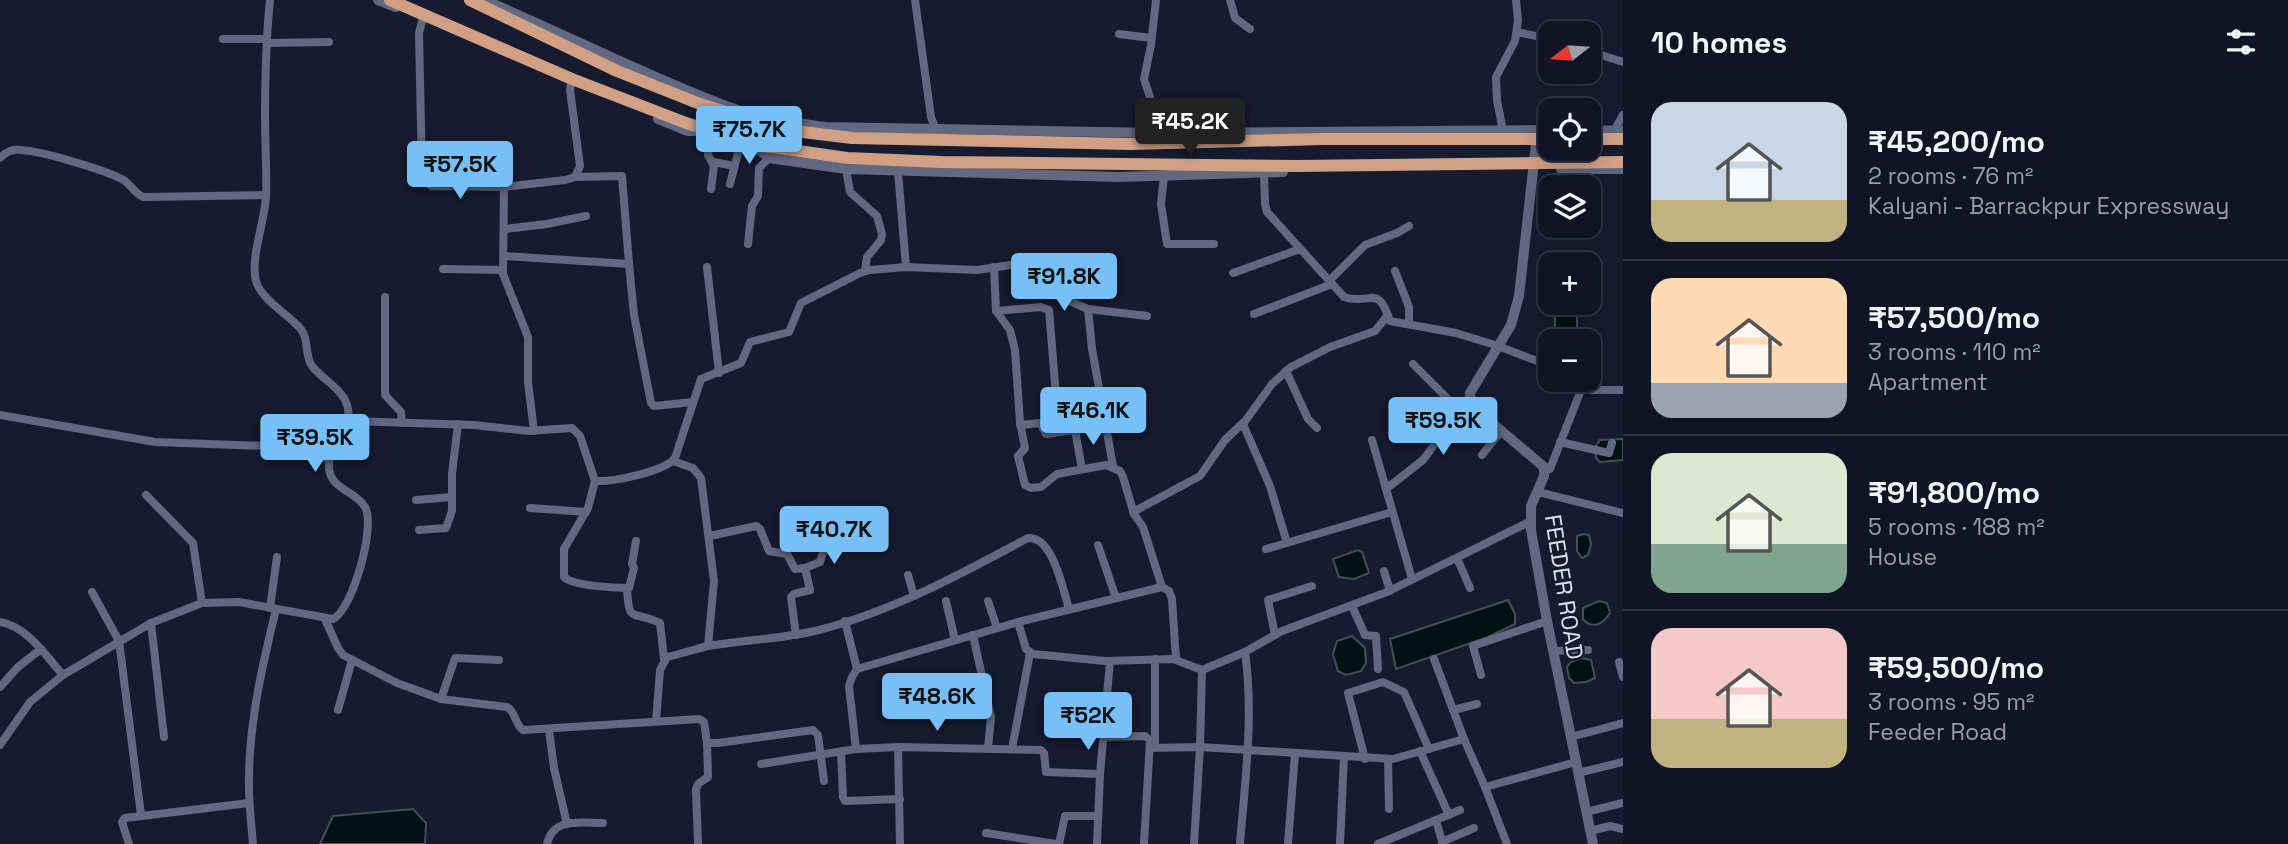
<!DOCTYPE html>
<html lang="en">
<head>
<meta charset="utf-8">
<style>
  body { margin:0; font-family:"Space Grotesk",sans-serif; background:#1a1d2c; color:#f1f3f6; height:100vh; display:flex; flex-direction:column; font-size:26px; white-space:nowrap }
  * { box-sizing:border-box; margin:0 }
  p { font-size:23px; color:#9c9ea6 }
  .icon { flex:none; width:38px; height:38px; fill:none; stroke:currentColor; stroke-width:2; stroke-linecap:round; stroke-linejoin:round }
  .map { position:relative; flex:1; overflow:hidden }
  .side { display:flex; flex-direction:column; background:#111424; width:665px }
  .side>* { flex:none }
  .needle { width:46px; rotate:253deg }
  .buttons { position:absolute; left:1538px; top:21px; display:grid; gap:14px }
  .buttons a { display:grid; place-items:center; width:63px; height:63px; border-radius:14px; background:#111424; box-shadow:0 4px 18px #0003,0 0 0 2px #303341; font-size:35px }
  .price { position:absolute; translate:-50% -60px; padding:0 16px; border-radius:7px; background:#76c0f7; color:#111; font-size:23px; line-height:46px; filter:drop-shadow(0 2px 4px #0008) }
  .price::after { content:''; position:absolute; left:50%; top:42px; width:21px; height:16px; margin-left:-10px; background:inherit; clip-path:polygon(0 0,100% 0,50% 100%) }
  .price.selected { background:#222; color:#fff }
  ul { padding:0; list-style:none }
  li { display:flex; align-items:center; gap:21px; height:175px; padding:0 28px }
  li+li { border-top:2px solid #303341 }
  li span { display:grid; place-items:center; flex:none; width:196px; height:140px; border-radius:21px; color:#555 }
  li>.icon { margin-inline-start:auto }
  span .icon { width:84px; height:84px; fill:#fffc; stroke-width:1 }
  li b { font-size:30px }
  h2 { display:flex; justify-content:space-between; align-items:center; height:84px; padding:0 28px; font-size:30px }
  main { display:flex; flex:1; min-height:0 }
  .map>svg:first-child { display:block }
  .water { fill:#001113; stroke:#424f55; stroke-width:2 }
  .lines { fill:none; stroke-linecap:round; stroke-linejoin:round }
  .minor { stroke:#626882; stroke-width:8 }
  .tertiary { stroke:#626882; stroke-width:10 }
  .trunk { stroke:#d1a084; stroke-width:12 }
  .labels { text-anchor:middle; stroke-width:5; stroke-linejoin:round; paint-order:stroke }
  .street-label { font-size:23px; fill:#dce0ef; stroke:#171b30 }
</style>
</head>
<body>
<main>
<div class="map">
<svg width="1623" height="844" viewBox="0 0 1623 844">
  <rect width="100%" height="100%" fill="#171b30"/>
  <g class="water">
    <rect x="1555" y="306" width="22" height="22"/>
    <path d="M1623,439V460L1600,462L1596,458V446L1600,440Z"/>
    <path d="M1583,534L1589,535L1591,544L1588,555L1582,558L1577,551V536Z"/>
    <path d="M1358,550L1362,552L1369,573L1354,579L1339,577L1333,559Z"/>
    <path d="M1508,600L1515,614V624L1488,637L1396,669L1390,639Z"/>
    <path d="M1599,601L1607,603L1610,613C1603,624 1592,630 1583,619V608Z"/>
    <path d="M1352,636L1365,648L1366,663L1361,671L1346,675L1338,671L1333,654L1337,641Z"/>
    <path d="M1582,658L1591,660L1595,678L1586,682L1574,683L1569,678L1567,667L1571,662Z"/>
    <path d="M413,809L426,823L425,844H320L333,816Z"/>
  </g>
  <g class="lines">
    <g class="minor">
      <path d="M915,0L931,117L936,130"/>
      <path d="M1156,0L1151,45L1144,79L1156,115L1158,133"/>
      <path d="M1230,0L1235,18L1250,29"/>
      <path d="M424,14L419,33L422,174L425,181L431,186L504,187L565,180L575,177L580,166L570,90L572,79"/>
      <path d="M1517,32L1550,39"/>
      <path d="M1119,34L1151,38"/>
      <path d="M223,39H267"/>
      <path d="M267,43L329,42"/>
      <path d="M1589,51L1623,62"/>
      <path d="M1503,131L1497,100L1496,77L1515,41L1518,20L1516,0"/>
      <path d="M1614,131L1623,115"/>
      <path d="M0,158C5,153 8,151 14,150C34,148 104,170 122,179C131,184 134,193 143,197L266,195"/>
      <path d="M714,162L734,166"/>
      <path d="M846,169L850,192L877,216L882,234L881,240L867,257L865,271"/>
      <path d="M898,172L906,267"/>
      <path d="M1264,172L1265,204L1267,212L1344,297C1371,306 1377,282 1390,321L1456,333L1498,346L1550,366"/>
      <path d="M1164,176L1161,204L1167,244H1214"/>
      <path d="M575,177L622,176L629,264"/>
      <path d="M730,184L741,141"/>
      <path d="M504,187L503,274L528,337V382L534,431"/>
      <path d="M711,189L714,166L708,155L711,131"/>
      <path d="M505,229L547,224L586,216"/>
      <path d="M748,244L752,206L758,196L759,168L769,158"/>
      <path d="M504,256L629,264L634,315L651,403L654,406L693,402"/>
      <path d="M1037,261V283L1041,289L1088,309L1147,316"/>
      <path d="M707,267L719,373"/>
      <path d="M994,267L996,311L1010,330L1015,350L1020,422L1025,448L1018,456L1025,485L1031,488L1041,487L1057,474L1106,465L1120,471L1123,477L1134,514L1143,527L1162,587"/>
      <path d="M443,269L503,270"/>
      <path d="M1395,271L1409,307V324"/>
      <path d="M1233,273L1300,249"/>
      <path d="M1329,281L1365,245L1397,233L1409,226"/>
      <path d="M385,297V395L401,412L402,423"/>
      <path d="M1088,309L1092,349L1113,466"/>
      <path d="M996,311L1041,307L1049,310L1056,396"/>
      <path d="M1254,314L1332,284"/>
      <path d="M1413,364L1460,411"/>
      <path d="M1286,371L1308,419L1317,428"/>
      <path d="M0,415L155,442L266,446L329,459"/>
      <path d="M349,421L474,425L528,431L572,428L580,436L595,481C612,482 664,472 675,458L701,379L741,363L750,342L789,332L801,303L860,273L870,270L906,267L977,270L1037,261L1095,272"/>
      <path d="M1020,425L1040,423L1046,434L1089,428"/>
      <path d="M1075,430L1082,469"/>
      <path d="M1372,440L1412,579"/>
      <path d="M1560,442L1609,453L1612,443"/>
      <path d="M1482,455L1501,431"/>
      <path d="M673,461L693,468L701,478L714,581L708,646"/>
      <path d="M1544,472L1550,469L1581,390H1623"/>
      <path d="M595,481L588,508L564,549V577C574,586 614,588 629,588L634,568L632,564L636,541"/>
      <path d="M1386,489L1423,460L1470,396"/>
      <path d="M1538,492L1623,513"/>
      <path d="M146,495L193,543L202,603"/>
      <path d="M416,500L452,497"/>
      <path d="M530,508L586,512"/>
      <path d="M1133,512L1200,476L1225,440L1244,422"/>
      <path d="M419,530L446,528L452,511V474L458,424"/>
      <path d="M710,536L756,526L760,529L769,551L787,554L795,569L805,568L810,590L794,594L791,597L796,635"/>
      <path d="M1287,543L1270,486L1243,424L1272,384L1291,367L1330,347L1375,331L1388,315"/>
      <path d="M1098,545L1116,598"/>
      <path d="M1266,549L1392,512"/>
      <path d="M1457,558L1470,588"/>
      <path d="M805,568L820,562L830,531"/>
      <path d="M1384,571L1390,591"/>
      <path d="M908,575L914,596"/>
      <path d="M627,588C629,626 632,609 660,623L664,659"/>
      <path d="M92,592L119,641L141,815"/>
      <path d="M946,601L955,640"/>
      <path d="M988,601L997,628"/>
      <path d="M1352,606L1365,635L1376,636L1378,669"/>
      <path d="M270,608L277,557"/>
      <path d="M325,619L338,648L343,655L397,683L441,699L507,707C516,712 515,725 523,730L699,719L704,722L707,743H718L813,730L818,735L824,781"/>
      <path d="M845,621L857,669"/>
      <path d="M0,622C28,627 45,655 63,675L151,623L202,603L239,602L333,619C353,609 376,526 365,507C356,491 332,490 329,469C326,443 359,427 345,400C338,386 322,379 312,366C304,355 310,338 299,327C286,313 261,299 256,281C250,257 265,222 266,196C267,170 265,143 265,117C265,78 266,39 270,0"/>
      <path d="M1018,622L1026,649L1033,654L1105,661L1173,659L1202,670"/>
      <path d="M151,623L164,737"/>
      <path d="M973,635L991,717L988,748"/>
      <path d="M1275,635L1268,600L1312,586"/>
      <path d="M1553,651L1588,650"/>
      <path d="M1434,659L1464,739L1485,787L1576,762"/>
      <path d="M1619,662L1623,677"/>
      <path d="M1481,675L1473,646L1547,621"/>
      <path d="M0,687L18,667L41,649"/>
      <path d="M911,691L951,685L985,684"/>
      <path d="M441,699L455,658L499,660"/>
      <path d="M338,710L352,660"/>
      <path d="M1453,710L1477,704"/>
      <path d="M656,721L660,670L667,657C681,654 695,649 708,646C745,640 782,639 819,630C893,611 961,574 1028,538C1053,536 1063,590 1069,609"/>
      <path d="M549,730L554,768L567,824"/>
      <path d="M1103,737L1145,736L1150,740L1144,844"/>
      <path d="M1571,737L1623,723"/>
      <path d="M0,745L30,702L63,675"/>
      <path d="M898,747L900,844"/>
      <path d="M1155,747V659"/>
      <path d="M1150,748L1200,747L1393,759L1464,739"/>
      <path d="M856,749L849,686L852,677L857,669L1018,622L1162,587L1169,591L1172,599L1176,659"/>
      <path d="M1012,749L1030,653"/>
      <path d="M1420,751L1449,815"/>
      <path d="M841,752L843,797L845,801L900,799"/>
      <path d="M1365,759L1348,693L1383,682L1404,692L1429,749"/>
      <path d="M1388,759L1389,809"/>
      <path d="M761,764L856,749L898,747L1041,750L1044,753L1046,772L1100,774"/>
      <path d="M1578,773L1623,762"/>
      <path d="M1485,787L1507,844"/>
      <path d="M1586,812L1623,803"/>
      <path d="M1436,821L1443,844"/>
      <path d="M1590,831L1610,826L1623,829"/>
      <path d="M986,833L1056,844"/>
      <path d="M1442,842L1474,828"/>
      <path d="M129,844L122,822L125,818L249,803"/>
      <path d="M253,844C251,821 248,797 249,774C250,718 263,663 276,609"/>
      <path d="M547,844C553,817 580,823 603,823"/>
      <path d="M698,844L696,790L698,784L708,777L707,743"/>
      <path d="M1059,844L1065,816H1097"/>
      <path d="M1097,844L1100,774L1110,661"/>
      <path d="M1194,844L1200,747L1202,670L1245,652L1282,631L1387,592L1531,521"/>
      <path d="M1240,844C1245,780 1254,716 1245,652"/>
      <path d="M1288,844L1295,753"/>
      <path d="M1340,844L1344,757"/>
      <path d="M1378,844L1460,810"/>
    </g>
    <g class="tertiary">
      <path d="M378,0L396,7"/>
      <path d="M484,0C565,34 643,75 726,106C757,118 792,123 825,127L1158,133L1550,130"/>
      <path d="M658,119L688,131H704"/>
      <path d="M1589,130L1623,131"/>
      <path d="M1537,135L1519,296L1511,325L1470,393L1471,405L1544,467V476L1531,506V530L1547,621L1593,844"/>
      <path d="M752,144L769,158L846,169L1119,177L1283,172"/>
      <path d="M1561,169H1623"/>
    </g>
    <g class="trunk">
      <path d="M390,0L572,79L686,123L757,145L847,158L941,162L1297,166L1623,162"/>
      <path d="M470,0L617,71L700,104L786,130L852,138L1130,144L1323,139H1550"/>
      <path d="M1589,139H1623"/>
    </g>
  </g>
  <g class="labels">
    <g class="street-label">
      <text transform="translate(1564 587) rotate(81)" y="8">FEEDER ROAD</text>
    </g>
  </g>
</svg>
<div class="buttons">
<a><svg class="needle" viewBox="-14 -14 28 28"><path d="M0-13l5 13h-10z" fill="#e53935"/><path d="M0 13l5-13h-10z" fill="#9c9ea6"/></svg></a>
<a><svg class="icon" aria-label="locate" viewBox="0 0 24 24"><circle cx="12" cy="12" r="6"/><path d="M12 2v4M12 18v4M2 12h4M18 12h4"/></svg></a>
<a><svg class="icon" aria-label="layers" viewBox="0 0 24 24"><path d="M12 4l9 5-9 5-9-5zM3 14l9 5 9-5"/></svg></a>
<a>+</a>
<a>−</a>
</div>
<b class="price selected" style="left:1190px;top:158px">₹45.2K</b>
<b class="price" style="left:749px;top:166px">₹75.7K</b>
<b class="price" style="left:460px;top:201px">₹57.5K</b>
<b class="price" style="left:1064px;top:313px">₹91.8K</b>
<b class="price" style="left:1093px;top:447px">₹46.1K</b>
<b class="price" style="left:1443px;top:457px">₹59.5K</b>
<b class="price" style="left:315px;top:474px">₹39.5K</b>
<b class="price" style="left:834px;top:566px">₹40.7K</b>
<b class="price" style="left:937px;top:733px">₹48.6K</b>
<b class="price" style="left:1088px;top:752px">₹52K</b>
</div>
<section class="side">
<h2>10 homes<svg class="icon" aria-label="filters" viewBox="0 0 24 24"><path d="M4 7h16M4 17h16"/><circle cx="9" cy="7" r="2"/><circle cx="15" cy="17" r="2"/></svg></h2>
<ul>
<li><span style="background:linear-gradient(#c9d6e8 70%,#c2b280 0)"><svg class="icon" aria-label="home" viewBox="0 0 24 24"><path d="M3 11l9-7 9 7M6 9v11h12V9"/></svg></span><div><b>₹45,200/mo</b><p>2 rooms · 76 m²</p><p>Kalyani - Barrackpur Expressway</p></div></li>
<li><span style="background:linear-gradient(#ffd9b3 75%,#9aa5b1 0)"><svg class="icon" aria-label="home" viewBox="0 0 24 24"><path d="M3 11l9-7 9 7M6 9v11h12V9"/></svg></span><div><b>₹57,500/mo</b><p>3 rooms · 110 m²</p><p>Apartment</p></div></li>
<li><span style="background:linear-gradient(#dfe7d0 65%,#7fa58c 0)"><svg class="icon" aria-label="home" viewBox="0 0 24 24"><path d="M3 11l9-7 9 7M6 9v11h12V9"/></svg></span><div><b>₹91,800/mo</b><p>5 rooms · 188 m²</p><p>House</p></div></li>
<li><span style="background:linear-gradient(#f6c9c9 65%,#c2b280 0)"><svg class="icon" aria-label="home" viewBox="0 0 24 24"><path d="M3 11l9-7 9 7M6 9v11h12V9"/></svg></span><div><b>₹59,500/mo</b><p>3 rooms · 95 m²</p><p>Feeder Road</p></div></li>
</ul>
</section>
</main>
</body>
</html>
